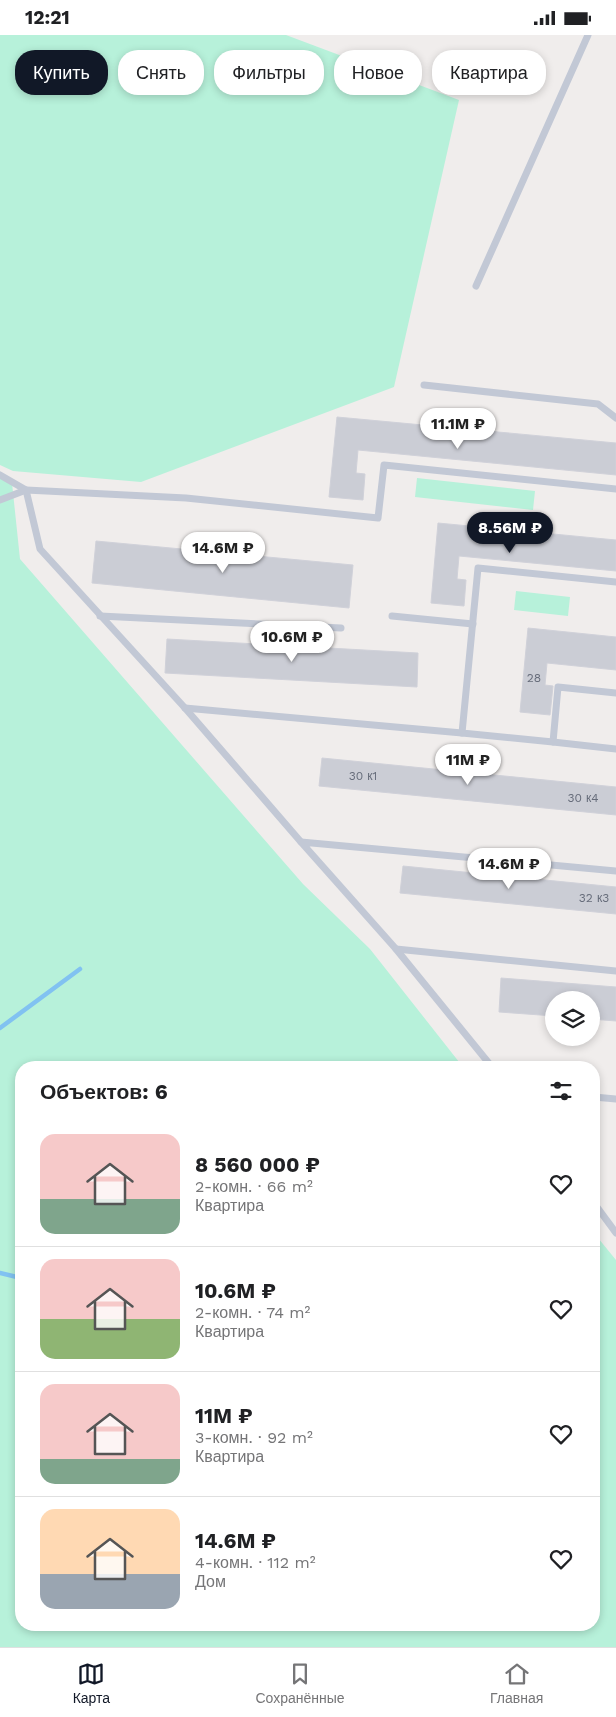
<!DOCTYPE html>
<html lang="ru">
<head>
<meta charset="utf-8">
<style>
  body { margin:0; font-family:"Work Sans",sans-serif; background:#f6f6f6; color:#202124; height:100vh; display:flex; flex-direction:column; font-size:19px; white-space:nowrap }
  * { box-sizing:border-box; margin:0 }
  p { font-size:16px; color:#757577 }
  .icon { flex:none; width:28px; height:28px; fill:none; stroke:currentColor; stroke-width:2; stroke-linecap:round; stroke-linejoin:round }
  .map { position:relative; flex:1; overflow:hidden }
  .side { position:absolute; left:15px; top:1026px; width:585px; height:570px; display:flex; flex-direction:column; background:#fff; border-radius:20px; box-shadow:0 2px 8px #0003 }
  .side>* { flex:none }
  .guide { position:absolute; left:15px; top:15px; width:586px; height:45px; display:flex; gap:10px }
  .fabs { position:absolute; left:545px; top:956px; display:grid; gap:10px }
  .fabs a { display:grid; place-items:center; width:55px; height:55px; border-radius:50%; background:#fff; box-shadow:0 2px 8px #0003; font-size:25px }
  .price { position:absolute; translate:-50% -42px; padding:0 11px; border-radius:18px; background:#fff; color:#222; font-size:16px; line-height:32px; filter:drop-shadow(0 1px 2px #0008) }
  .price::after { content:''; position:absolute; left:50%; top:30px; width:15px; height:11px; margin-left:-8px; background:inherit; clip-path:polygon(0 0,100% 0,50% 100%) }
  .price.active { background:#111827; color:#fff }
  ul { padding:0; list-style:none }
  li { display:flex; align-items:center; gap:15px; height:125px; padding:0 25px }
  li+li { border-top:1px solid #e0e0e0 }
  li span { display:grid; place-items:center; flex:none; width:140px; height:100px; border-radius:15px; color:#555 }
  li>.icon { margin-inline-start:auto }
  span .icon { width:60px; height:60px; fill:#fffc; stroke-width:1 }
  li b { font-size:21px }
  h2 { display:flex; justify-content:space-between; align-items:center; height:60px; padding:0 25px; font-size:21px }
  .tag { padding:0 18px; border-radius:20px; background:#fff; box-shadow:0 2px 8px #0003; font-size:18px; line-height:45px }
  .tag.active { background:#111827; color:#fff }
  .status { display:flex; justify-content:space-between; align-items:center; height:35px; padding:0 25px; background:#fff; direction:ltr }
  .status svg { height:14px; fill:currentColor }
  .tab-bar { display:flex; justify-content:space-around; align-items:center; height:70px; border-top:1px solid #e0e0e0; background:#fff; font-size:14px; color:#757577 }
  .tab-bar a { display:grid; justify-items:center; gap:2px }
  .tab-bar .active { color:#111827 }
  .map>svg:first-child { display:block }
  .green { fill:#b7f1da }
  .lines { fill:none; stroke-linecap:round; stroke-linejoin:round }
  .stream { stroke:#81c2f1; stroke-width:4.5 }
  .building { fill:#cbcdd5; stroke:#d0d1d9 }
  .lane { stroke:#c2c8d5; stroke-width:7 }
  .labels { text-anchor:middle; stroke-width:4; stroke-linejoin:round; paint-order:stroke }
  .number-label { font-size:12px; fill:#666c7a }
</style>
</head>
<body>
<div class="status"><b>12:21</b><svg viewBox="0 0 49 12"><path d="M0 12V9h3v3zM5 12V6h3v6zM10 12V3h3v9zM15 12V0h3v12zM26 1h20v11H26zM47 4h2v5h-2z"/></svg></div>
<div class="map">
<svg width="616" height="1612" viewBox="0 0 616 1612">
  <rect width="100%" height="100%" fill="#f0edec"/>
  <g class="green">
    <path d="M0,0H286L459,65L394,352L141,447L13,436L0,430Z"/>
    <path d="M0,443L12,448L20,524L303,849L370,914L463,1032H21V1590H594V1198L616,1225V1612H0Z"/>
    <path d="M417,443L535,456L533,475L415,462Z"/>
    <path d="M516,556L570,562L568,581L514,575Z"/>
  </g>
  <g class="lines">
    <g class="stream">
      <path d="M0,993L80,934"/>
      <path d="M0,1238L21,1243"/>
    </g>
  </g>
  <g class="building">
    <path d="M337,382L616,408V440L358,415L356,438L365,439L363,465L329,462Z"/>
    <path d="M438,488L616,505V536L459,521L457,544L466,545L464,571L431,568Z"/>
    <path d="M96,506L353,530L349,573L92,548Z"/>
    <path d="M528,593L616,602V635L547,628L545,650L553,651L550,680L520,677Z"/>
    <path d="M167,604L418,618L417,652L165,638Z"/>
    <path d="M322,723L616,752V780L319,751Z"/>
    <path d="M403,831L616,852V879L400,858Z"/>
    <path d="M501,943L616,952V986L591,984V965H554V981L499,977Z"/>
  </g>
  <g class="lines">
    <g class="lane">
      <path d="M476,251L588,0"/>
      <path d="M424,350L598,369L616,383"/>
      <path d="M0,440L26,455L40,514L185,673L301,807"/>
      <path d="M0,465L26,455L186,463L378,483L384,430L616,454"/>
      <path d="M616,547L478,533L462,698L553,707L558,652L616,658"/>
      <path d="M100,581L341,593"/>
      <path d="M392,581L473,589"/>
      <path d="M185,673L462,698"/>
      <path d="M553,707L616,714"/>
      <path d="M616,836L301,807L396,914L616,936"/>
      <path d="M396,914L492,1032"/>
      <path d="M594,1062L616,1064"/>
      <path d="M594,1168L616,1198"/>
    </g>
  </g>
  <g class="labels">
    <g class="number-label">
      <text x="534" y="647">28</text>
      <text x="363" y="745">30 к1</text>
      <text x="583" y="767">30 к4</text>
      <text x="594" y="867">32 к3</text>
    </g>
  </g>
</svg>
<div class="fabs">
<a><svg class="icon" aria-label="layers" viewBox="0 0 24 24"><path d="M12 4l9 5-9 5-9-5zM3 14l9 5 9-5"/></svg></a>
</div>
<b class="price" style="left:458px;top:415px">11.1M ₽</b>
<b class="price active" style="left:510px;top:519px">8.56M ₽</b>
<b class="price" style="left:223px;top:539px">14.6M ₽</b>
<b class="price" style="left:292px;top:628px">10.6M ₽</b>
<b class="price" style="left:468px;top:751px">11M ₽</b>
<b class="price" style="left:509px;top:855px">14.6M ₽</b>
<div class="guide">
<a class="tag active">Купить</a>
<a class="tag">Снять</a>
<a class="tag">Фильтры</a>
<a class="tag">Новое</a>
<a class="tag">Квартира</a>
</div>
<section class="side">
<h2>Объектов: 6<svg class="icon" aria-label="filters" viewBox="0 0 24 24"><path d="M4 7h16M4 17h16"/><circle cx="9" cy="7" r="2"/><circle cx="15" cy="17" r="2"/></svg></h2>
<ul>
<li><span style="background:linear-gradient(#f6c9c9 65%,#7fa58c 0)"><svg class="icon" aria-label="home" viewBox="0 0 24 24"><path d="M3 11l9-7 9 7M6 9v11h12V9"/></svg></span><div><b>8 560 000 ₽</b><p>2-комн. · 66 m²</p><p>Квартира</p></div><svg class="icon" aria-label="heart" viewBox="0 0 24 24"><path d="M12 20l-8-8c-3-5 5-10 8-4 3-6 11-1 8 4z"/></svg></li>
<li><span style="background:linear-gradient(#f6c9c9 60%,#8fb573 0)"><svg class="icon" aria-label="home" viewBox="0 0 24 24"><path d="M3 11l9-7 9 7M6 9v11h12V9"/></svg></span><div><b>10.6M ₽</b><p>2-комн. · 74 m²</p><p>Квартира</p></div><svg class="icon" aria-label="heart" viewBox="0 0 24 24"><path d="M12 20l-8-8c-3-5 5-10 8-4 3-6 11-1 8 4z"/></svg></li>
<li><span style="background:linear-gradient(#f6c9c9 75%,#7fa58c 0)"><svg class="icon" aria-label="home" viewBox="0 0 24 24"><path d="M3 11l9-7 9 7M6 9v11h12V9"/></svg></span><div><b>11M ₽</b><p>3-комн. · 92 m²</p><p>Квартира</p></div><svg class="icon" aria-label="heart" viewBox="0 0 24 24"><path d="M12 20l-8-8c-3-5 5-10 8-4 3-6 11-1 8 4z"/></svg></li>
<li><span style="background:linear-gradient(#ffd9b3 65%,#9aa5b1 0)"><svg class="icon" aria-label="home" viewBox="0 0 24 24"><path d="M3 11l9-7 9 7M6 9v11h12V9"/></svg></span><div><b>14.6M ₽</b><p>4-комн. · 112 m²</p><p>Дом</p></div><svg class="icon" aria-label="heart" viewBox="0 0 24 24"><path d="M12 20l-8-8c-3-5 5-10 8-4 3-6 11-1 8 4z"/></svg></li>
</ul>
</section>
</div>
<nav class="tab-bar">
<a class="active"><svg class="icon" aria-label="map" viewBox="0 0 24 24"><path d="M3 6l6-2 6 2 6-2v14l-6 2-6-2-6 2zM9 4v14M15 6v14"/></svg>Карта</a>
<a><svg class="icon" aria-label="saved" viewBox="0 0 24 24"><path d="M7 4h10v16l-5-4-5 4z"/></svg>Сохранённые</a>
<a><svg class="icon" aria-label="home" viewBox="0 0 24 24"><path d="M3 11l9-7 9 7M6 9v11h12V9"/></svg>Главная</a>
</nav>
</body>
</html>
